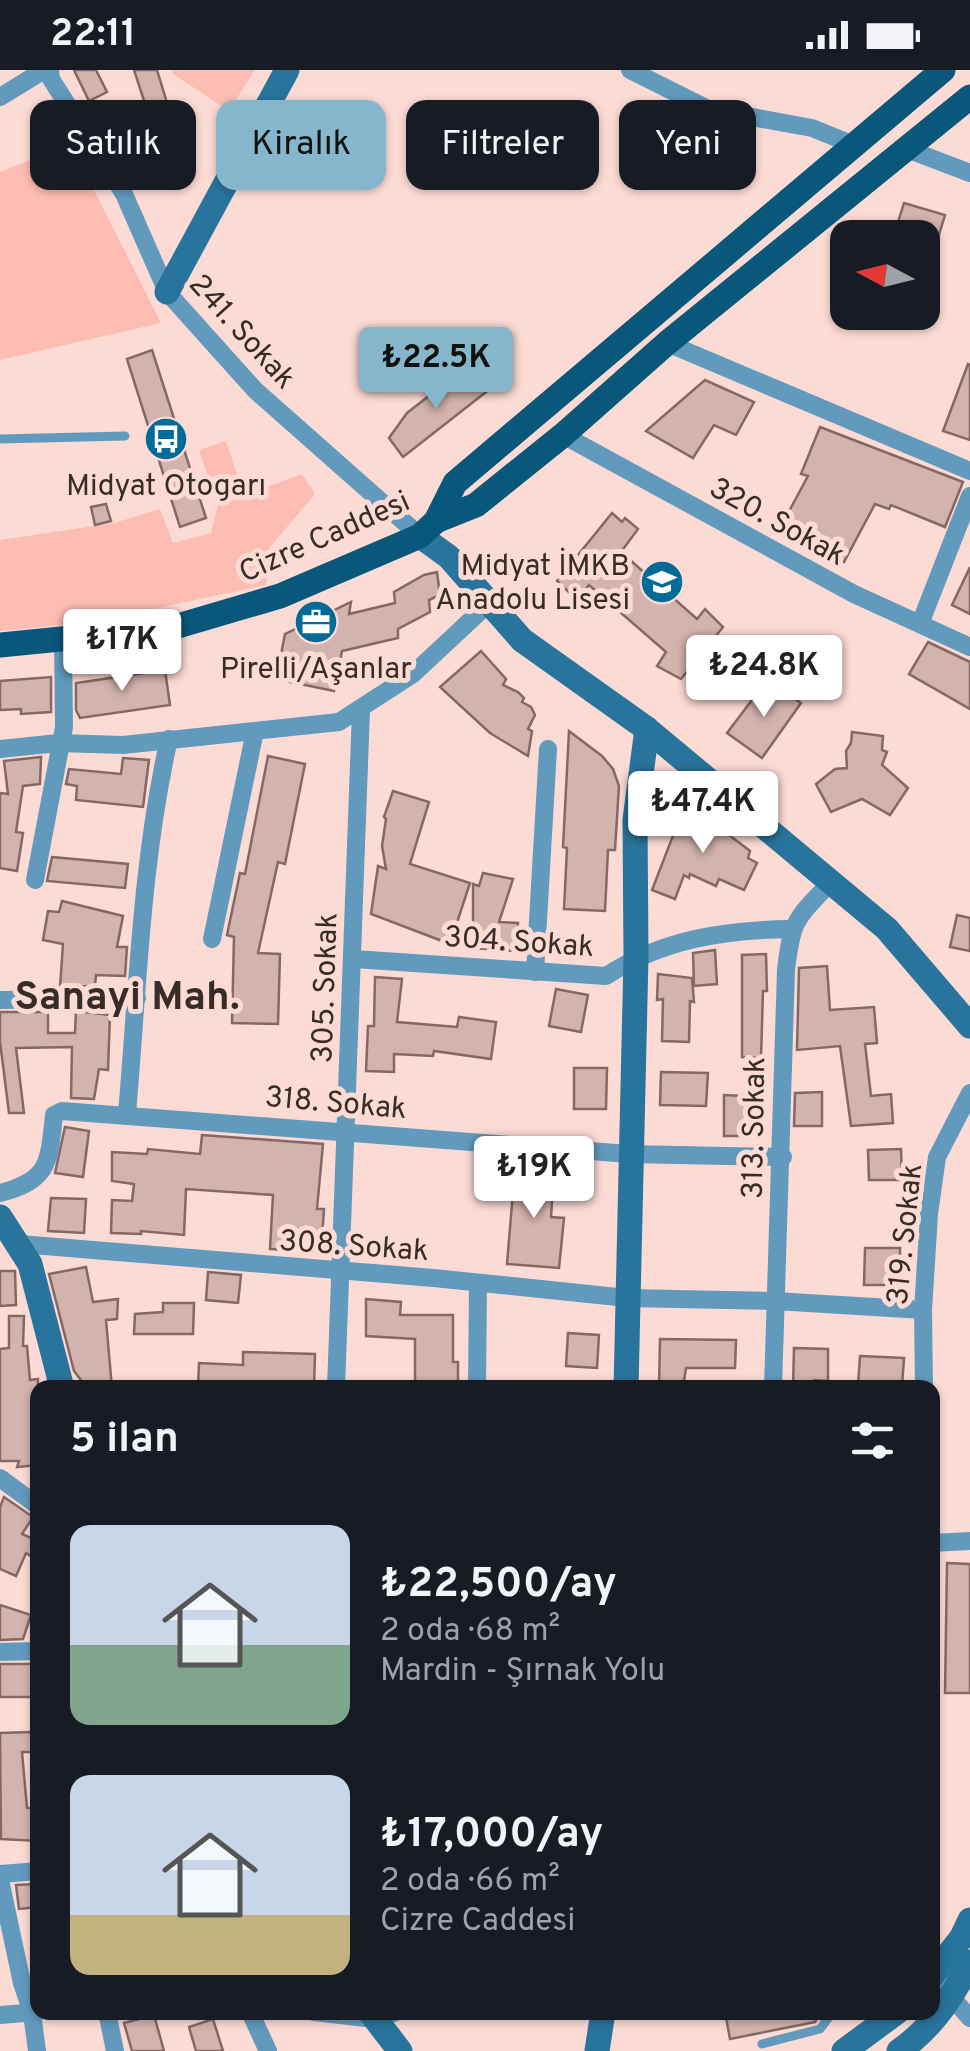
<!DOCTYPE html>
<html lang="tr">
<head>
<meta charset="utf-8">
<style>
  body { margin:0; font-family:Overpass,sans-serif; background:#242831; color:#f1f3f6; height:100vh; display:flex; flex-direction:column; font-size:38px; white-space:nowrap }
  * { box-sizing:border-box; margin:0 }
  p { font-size:32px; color:#9ea1a6 }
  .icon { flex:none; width:55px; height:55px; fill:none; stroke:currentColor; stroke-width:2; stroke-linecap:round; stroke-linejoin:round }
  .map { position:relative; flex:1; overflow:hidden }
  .details { position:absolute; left:30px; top:1310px; width:910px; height:640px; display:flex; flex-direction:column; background:#171b24; border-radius:20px; box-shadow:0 2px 8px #0004 }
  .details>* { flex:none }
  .top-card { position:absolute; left:30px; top:30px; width:910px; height:90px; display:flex; gap:20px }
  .needle { width:65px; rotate:277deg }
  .tools { position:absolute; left:830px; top:150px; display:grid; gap:20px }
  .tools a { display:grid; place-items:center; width:110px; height:110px; border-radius:20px; background:#171b24; box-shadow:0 2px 8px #0004; font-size:50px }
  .price { position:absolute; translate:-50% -85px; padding:0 22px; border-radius:10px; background:#fff; color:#222; font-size:32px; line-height:65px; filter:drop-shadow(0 2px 5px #0008) }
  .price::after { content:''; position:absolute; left:50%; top:60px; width:30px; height:22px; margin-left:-15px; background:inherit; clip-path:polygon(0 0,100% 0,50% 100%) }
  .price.current { background:#85b6cb; color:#111 }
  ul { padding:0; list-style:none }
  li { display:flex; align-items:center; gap:30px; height:250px; padding:0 40px }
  li span { display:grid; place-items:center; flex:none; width:280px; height:200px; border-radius:20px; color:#555 }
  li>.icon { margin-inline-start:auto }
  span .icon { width:120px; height:120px; fill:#fffc; stroke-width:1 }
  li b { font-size:42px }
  h2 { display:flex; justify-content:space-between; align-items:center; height:120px; padding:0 40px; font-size:42px }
  .chip { padding:0 35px; border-radius:20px; background:#171b24; box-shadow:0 2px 8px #0004; font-size:35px; line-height:90px }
  .chip.current { background:#85b6cb; color:#111 }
  .status { display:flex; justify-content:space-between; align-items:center; height:70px; padding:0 50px; background:#171b24; direction:ltr }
  .status svg { height:28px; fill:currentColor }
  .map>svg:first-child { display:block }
  .green { fill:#febdb2 }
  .building { fill:#d3b3ad; stroke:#856863; stroke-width:2.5 }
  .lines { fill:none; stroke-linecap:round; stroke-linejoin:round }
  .lane { stroke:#619abd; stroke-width:9 }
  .street { stroke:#619abd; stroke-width:18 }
  .secondary { stroke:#28749c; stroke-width:25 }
  .primary { stroke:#09577b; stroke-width:25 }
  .labels { text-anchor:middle; stroke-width:10; stroke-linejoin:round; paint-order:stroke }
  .street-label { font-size:30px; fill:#382c29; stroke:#fcdbd5 }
  .poi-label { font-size:30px; fill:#382c29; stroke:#fcdbd5 }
  .district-label { font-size:40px; font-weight:bold; fill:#382c29; stroke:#fcdbd5 }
</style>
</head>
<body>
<div class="status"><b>22:11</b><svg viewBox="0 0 49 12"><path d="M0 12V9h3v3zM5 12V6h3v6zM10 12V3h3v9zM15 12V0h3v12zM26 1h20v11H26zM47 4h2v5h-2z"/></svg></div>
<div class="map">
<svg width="970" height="1981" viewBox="0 0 970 1981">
  <rect width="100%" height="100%" fill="#fcdbd5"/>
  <g class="green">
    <path d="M172,0H255L229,41L173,4Z"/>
    <path d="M71,74L161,253L0,290V102Z"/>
    <path d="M226,371L237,404L210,413L199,380Z"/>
    <path d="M302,404L315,424L270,477L266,515L87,553L0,561V470L114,453L160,439L173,473L211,463L218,435Z"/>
  </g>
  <g class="building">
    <path d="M74,0H96L107,22L89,31Z"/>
    <path d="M134,0H157L168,36L148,43Z"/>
    <path d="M904,133L945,145L934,181L922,178V168H893Z"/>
    <path d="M152,280L206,448L180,457L127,289Z"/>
    <path d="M968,294L970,295V370L943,361Z"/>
    <path d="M465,298L486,322L403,387L389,368L407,343Z"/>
    <path d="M705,310L754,332L736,365L714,355L693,388L646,361Z"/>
    <path d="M820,357L963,412L945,457L891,435L889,439L875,434L844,492L780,458L808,406L801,404Z"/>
    <path d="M106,434L111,451L95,455L91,437Z"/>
    <path d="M612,443L622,452L625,448L638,459L621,482L697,549L705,539L723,557L681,609L657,596L666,582L589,515L577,530L557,511Z"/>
    <path d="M970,497V544L952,535Z"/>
    <path d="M437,502L440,525L429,530L430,542L398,559V568L342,581L334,621L276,609L285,564L351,532L349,544L395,533L394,522L424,505Z"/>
    <path d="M928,572L970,592V639L909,604Z"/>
    <path d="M481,581L506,609L503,615L518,622L524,628L522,632L531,637L535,645L528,659L532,661L528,686L490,663L440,617Z"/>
    <path d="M165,600L170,635L80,648L76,640V613Z"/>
    <path d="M51,607V642L21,644V639L0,640V611Z"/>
    <path d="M772,613L801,633L762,688L727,663L755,626L762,625Z"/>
    <path d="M569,661L602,686L613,699L619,716L615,780H608L605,841L564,839L567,778L563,777Z"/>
    <path d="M852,662L883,666L882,680L887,682L882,695L908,718L890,745L862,729L831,742L816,714L835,699L847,698L846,681L851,673Z"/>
    <path d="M268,686L305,694L285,794L278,792L258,883L280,884L278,954L232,953L234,867L227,865L240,803L245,804Z"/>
    <path d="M41,687L40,714L23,716L16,762L23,763L17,801L0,798V723L8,724L4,691Z"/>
    <path d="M123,688L149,690L143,737L76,730L77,716L66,714L69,699L121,704Z"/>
    <path d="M393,721L429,732L410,794L470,813L450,874L371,844L378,796L386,799L382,776L386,749L384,747Z"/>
    <path d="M686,732L750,781L748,788L757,793L744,820L719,809L716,816L690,804L689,808L684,805L675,829L652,820Z"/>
    <path d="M52,787L128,794L125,818L47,811Z"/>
    <path d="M483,803L513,809L499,852L518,853L516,881L473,878V814L479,816Z"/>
    <path d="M62,831L123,846L117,877H127L125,906L96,905L95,916L60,917L63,874L43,870L48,841L59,842Z"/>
    <path d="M957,845L970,848V881L950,877Z"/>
    <path d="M715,880L717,914L694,916L693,883Z"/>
    <path d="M766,884L767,921H763L761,988L742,987V885Z"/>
    <path d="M827,896L830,940L874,937L877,973L865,974L871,1026L891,1024L893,1053L851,1056L840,976L797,980L799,898Z"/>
    <path d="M658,904L692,908L694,932L690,931L689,972L662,971L663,929L657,930Z"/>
    <path d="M375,907L402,909L397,952L457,957L459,947L496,952L491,989L434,981L433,986L394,984V1002L366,1001L368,956H374Z"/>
    <path d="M556,919L588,925L581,962L549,956Z"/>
    <path d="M76,941L110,945L108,1000L99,999L94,1029L71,1028L72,977L16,978L24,1043H9L0,972V942H48V963H75Z"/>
    <path d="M574,998H607L606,1039H574Z"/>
    <path d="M661,1002L708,1003L706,1036L660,1035Z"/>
    <path d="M822,1022V1056H794L795,1023Z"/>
    <path d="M724,1025L761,1027L763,1066H724Z"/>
    <path d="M65,1057L89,1061L83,1107L55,1103Z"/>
    <path d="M202,1065L323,1074L317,1139H324L321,1182L270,1179L273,1125L186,1119L184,1165L141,1161V1164L111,1163L112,1130L132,1131L134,1114L112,1111V1082L147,1084L148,1079L200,1084Z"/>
    <path d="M901,1079L902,1110H869L868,1080Z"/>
    <path d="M515,1098L554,1101L551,1147L564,1148L559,1198L507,1194Z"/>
    <path d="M51,1128L86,1129L84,1163L48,1161Z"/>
    <path d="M865,1178H900V1215H864Z"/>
    <path d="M86,1197L93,1232L118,1229L117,1249L106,1250L112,1318H87L74,1301L49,1204Z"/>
    <path d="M0,1201H15L16,1235L0,1236Z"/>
    <path d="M208,1202L241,1205L238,1233L206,1230Z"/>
    <path d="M366,1229L401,1232L400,1245H453V1292H458V1318H415V1269L366,1266Z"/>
    <path d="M163,1233H194L193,1264H134L135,1244L163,1242Z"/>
    <path d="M9,1246H24L23,1276H27L30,1310L38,1309V1395L17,1397L19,1391H0V1279L9,1278Z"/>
    <path d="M568,1263L599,1265L597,1298L566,1296Z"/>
    <path d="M660,1269L736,1270L735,1298H686L683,1318H659Z"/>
    <path d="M794,1278L828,1279V1311L814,1310V1318H793Z"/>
    <path d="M243,1282L315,1284L314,1318H198L199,1293L243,1295Z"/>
    <path d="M860,1286L904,1288L902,1317L858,1315Z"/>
    <path d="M4,1427L33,1447L22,1464L38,1471L32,1487L26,1483L16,1506L0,1499V1437Z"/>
    <path d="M947,1493L970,1494V1623H945Z"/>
    <path d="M0,1535L31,1545L23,1569L0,1570Z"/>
    <rect x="0" y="1594" width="38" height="33"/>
    <path d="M31,1662L32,1682H22L27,1738H38V1771L1,1769L0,1663Z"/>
    <path d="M38,1814V1837L19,1839L16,1815Z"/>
    <path d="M725,1942H822L815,1952L730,1969Z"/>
    <path d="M154,1945L164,1981H132L124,1953Z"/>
    <path d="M213,1949L223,1981H196L189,1957Z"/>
  </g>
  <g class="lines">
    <g class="lane">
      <path d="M0,369L125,366"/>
      <path d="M762,1974L820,1959L833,1942"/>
    </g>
    <g class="street">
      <path d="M50,0L51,9L124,124L167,222L255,320L420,466"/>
      <path d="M630,0L708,39L812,58L854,75"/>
      <path d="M0,27L44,0"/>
      <path d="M907,79L970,103"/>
      <path d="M667,273L970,401"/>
      <path d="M563,365L854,524L970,577"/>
      <path d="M920,554L970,426"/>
      <path d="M0,679L58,673L123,675L339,652L413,604L488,534"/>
      <path d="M35,810L64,657L63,569"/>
      <path d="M212,869L255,661"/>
      <path d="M354,889L606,906C663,869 724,860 791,859"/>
      <path d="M535,902L548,679"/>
      <path d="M0,930L137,928"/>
      <path d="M127,1043C138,918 141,793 169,669"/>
      <path d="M0,1123C50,1110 49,1092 54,1045L62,1041L629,1084L783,1087"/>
      <path d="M20,1174L434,1208L627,1228L775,1231L923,1240"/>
      <path d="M336,1318L361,640"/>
      <path d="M477,1318L478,1213"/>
      <path d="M773,1318L786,900C792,850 795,850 829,814"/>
      <path d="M924,1318L923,1240L929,1144L937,1087L970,1023"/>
      <path d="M0,1408L38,1436"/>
      <path d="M932,1473L970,1471"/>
      <path d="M0,1582L38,1581"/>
      <path d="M0,1804L38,1801"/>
      <path d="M0,1810L22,1913L32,1943L37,1981"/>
      <path d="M932,1878L952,1928L970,1948"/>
      <path d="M107,1942L115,1981"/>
      <path d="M250,1942L268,1981"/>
      <path d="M314,1942L375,1949L396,1942"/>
      <path d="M0,1945L38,1942"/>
    </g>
    <g class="secondary">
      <path d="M167,222L287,0"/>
      <path d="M420,466L449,487L522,570L647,659L887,859L970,956"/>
      <path d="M0,1147L30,1194L62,1318"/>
      <path d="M626,1318L636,887L635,750L647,659"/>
      <path d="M932,1906L962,1867L970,1850"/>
      <path d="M370,1942L400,1981"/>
      <path d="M597,1981L603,1942"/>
      <path d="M844,1981L897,1942"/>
      <path d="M899,1981C932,1958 952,1928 970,1892"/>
    </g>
    <g class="primary">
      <path d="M436,451L476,435L563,365L667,273L970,27"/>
      <path d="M0,575L171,558L280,526L420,466L436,451L455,413L943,0"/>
    </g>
  </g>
  <defs>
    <g id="bus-disc" transform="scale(2.25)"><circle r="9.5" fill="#006b97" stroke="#fcdbd5"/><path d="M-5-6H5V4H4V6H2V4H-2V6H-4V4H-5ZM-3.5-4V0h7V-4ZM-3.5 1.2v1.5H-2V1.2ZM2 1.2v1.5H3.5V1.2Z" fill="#fff"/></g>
    <g id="school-disc" transform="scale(2.25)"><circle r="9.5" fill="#006b97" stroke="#fcdbd5"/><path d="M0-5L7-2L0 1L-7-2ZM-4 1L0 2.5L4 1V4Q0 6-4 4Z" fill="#fff"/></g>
    <g id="office-disc" transform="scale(2.25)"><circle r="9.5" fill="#006b97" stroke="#fcdbd5"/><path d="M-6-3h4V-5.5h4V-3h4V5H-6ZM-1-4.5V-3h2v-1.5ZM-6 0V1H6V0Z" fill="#fff"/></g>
  </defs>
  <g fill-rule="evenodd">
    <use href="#bus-disc" x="166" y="369"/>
    <use href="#school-disc" x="662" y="512"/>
    <use href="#office-disc" x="316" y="552"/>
  </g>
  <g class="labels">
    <g class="street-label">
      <text transform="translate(243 261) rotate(48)" y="10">241. Sokak</text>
      <text transform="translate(778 451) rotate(29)" y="10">320. Sokak</text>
      <text transform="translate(324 466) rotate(-24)" y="10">Cizre Caddesi</text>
      <text transform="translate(519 871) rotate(4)" y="10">304. Sokak</text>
      <text transform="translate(324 918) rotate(-88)" y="10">305. Sokak</text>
      <text transform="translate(336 1032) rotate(5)" y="10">318. Sokak</text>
      <text transform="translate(753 1058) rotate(-89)" y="10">313. Sokak</text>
      <text transform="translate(904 1164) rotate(-84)" y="10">319. Sokak</text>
      <text transform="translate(354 1175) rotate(4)" y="10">308. Sokak</text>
    </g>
    <g class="poi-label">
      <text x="166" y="425">Midyat Otogarı</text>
      <text x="630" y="505" text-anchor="end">Midyat İMKB<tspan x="630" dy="34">Anadolu Lisesi</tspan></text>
      <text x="316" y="608">Pirelli/Aşanlar</text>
    </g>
    <g class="district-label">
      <text x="127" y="939">Sanayi Mah.</text>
    </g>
  </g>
</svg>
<div class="tools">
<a><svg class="needle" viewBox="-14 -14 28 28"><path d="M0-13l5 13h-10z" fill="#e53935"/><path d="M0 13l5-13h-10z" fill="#9ea1a6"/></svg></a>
</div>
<b class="price current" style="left:436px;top:342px">₺22.5K</b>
<b class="price" style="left:122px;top:624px">₺17K</b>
<b class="price" style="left:764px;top:650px">₺24.8K</b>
<b class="price" style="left:703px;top:786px">₺47.4K</b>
<b class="price" style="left:534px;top:1151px">₺19K</b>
<div class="top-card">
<a class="chip">Satılık</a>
<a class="chip current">Kiralık</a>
<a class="chip">Filtreler</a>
<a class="chip">Yeni</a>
</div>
<section class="details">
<h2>5 ilan<svg class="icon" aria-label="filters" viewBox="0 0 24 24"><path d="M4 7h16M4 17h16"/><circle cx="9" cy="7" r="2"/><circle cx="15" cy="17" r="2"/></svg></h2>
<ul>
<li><span style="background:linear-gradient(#c9d6e8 60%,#7fa58c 0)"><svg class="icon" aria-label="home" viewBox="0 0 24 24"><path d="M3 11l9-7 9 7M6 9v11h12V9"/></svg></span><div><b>₺22,500/ay</b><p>2 oda · 68 m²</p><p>Mardin - Şırnak Yolu</p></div></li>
<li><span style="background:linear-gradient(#c9d6e8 70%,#c2b280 0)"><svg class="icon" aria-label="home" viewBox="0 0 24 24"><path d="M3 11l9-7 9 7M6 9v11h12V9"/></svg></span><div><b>₺17,000/ay</b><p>2 oda · 66 m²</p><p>Cizre Caddesi</p></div></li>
</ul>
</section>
</div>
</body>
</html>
